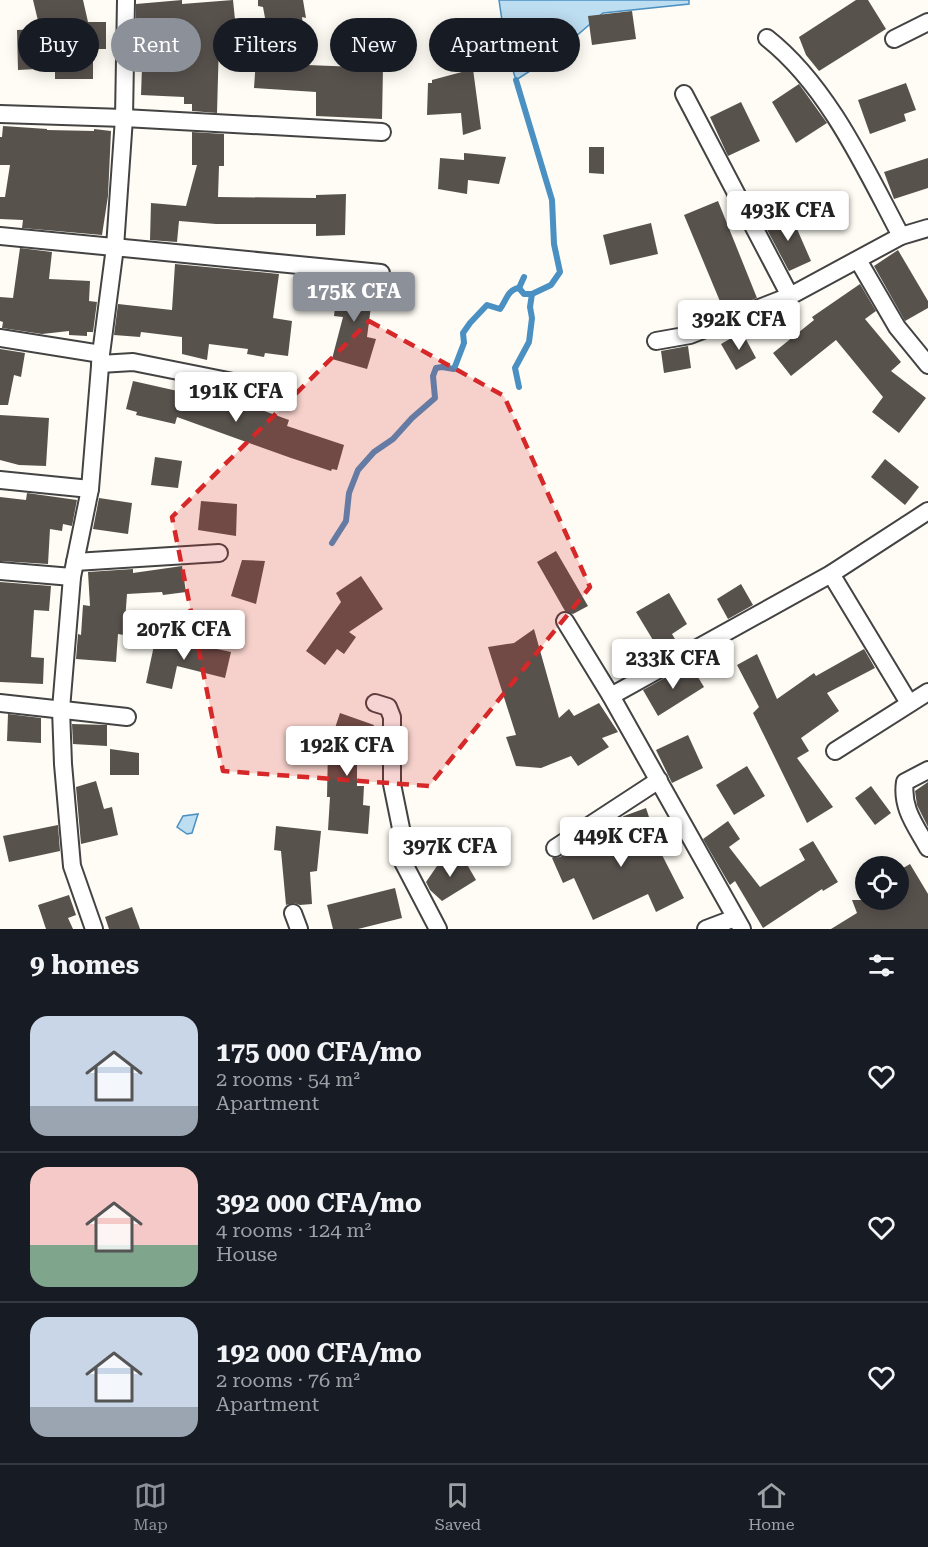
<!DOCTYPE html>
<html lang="en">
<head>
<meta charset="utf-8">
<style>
  body { margin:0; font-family:"Roboto Serif",serif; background:#242831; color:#f1f3f6; height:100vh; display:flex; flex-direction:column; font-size:22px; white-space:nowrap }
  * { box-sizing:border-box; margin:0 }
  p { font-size:20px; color:#9ea1a6 }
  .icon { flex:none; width:33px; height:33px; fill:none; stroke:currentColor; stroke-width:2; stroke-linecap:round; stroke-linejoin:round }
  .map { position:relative; height:929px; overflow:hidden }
  .panel { display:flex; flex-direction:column; background:#171b24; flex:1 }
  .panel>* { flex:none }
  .top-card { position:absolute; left:18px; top:18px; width:600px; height:54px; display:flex; gap:12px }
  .buttons { position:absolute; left:855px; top:856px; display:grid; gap:12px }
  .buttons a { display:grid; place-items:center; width:54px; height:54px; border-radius:50%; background:#171b24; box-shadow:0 3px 15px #0003; font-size:30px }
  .price { position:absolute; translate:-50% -51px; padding:0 14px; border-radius:6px; background:#fff; color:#222; font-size:20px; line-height:39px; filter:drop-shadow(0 2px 3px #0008) }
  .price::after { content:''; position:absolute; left:50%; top:36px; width:18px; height:14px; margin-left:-9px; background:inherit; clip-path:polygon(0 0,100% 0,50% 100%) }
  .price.selected { background:#8c9099; color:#fff }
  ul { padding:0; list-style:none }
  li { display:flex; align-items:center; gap:18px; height:150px; padding:0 30px }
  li+li { border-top:2px solid #363941 }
  li span { display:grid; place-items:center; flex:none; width:168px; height:120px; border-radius:18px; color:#555 }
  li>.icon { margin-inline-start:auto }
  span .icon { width:72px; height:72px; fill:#fffc; stroke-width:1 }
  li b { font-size:26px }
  h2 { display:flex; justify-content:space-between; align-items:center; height:72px; padding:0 30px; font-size:26px }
  .pill { padding:0 21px; border-radius:27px; background:#171b24; box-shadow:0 3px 15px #0003; font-size:21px; line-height:54px }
  .pill.selected { background:#8c9099; color:#fff }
  .tabs { display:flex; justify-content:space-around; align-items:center; height:84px; border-top:2px solid #363941; background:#171b24; font-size:16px; color:#9ea1a6 }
  .tabs a { display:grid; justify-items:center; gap:3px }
  .tabs .selected { color:#8c9099 }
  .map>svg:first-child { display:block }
  .water { fill:#bdddf1; stroke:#4a90c2; stroke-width:1.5 }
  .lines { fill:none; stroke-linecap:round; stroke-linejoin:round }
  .stream { stroke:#4a90c2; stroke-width:6 }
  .building { fill:#58524d }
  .minor-casing { stroke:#434343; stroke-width:20 }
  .minor { stroke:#fff; stroke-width:16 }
  .marked { fill:#d62828; fill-opacity:0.2; stroke:#d62828; stroke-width:4.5; stroke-dasharray:12 8; stroke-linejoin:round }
</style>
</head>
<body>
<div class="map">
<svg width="928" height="929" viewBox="0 0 928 929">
  <rect width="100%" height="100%" fill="#fefcf4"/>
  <g class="water">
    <path d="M499,0H689V4L603,13L552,57L516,80L506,48Z"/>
    <path d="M198,814L192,833L187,834L177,827L183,816Z"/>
  </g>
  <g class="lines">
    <g class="stream">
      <path d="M516,80L552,200L554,244L560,272L551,285L532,294L530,307L532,318L529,342L515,368L519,387"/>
      <path d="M519,288L524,277"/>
      <path d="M332,543L346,521L349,493L358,470L374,452L393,439L412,418L435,398L433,376L436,368L442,367L454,369L464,343L463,333L470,323L487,305L500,309C506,301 508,289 519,288L524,294H532"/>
    </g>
  </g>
  <g class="building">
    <path d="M33,0H83L88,22H106V49H93V79H55V68L18,70L17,30L40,29Z"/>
    <path d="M182,0V4L233,0L237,39L219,41L217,113L192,111V104H184V97L141,95L142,67L185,69L186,29L136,33V4Z"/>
    <path d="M258,0H303L306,18L302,17L307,65L383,68L382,119L316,116V92L254,88L256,59L254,36L268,34L263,7L258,6Z"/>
    <path d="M856,0H868L886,29L819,71L806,55L799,37Z"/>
    <path d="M632,11L636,39L592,45L588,16Z"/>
    <path d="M473,69L481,129L463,135L461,113L427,115L428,83H432V80Z"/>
    <path d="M906,83L916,110L904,114L906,121L870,134L858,100Z"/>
    <path d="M799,84L827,123L796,143L772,102Z"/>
    <path d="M741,102L760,141L728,156L710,117Z"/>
    <path d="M3,126L47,129V130L94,131V129L111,131L108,196L102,235L22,228L23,220L0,219V197H5L10,165H0V137H2Z"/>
    <path d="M192,132L224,134V166H219L218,197L316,198V195L346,194L345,235L316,236V224H216L179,221L177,242L150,240L151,203L186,206L197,165H192Z"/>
    <path d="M589,147H604V174L589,173Z"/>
    <path d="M464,153L506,157L499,184L468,180L467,194L438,189L440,158L464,160Z"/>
    <path d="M928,158V188L894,199L884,172Z"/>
    <path d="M718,201L757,298L724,311L684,215Z"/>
    <path d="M790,213L811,261L789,271L764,224Z"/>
    <path d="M651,223L658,254L610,265L603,235Z"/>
    <path d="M20,248L52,252L49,279L90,281L89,301L97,302L93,332H87V336L69,335V331L42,334L2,328L3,322L0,321V297L13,298Z"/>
    <path d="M898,250L928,301V308L905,321L874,266Z"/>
    <path d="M175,264L279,274L273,318L292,321L288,356L265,353L264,357L247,354L248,349L209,344L207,360L182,354V337L141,332L140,337L114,335L118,304L172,310Z"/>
    <path d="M338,279L374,283L367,337L376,339L367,369L332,359L343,317L334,316Z"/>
    <path d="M860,284L876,311L865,319L901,362L891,371L926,398L899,433L872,412L883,397L836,340L791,376L773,353L814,320L812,317Z"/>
    <path d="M742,332L756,358L736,370L721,344Z"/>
    <path d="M688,346L691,368L664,373L661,351Z"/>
    <path d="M0,349L25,353L21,377L14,375L8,405H0Z"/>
    <path d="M133,381L182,392L181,399L209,408L214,389L241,394L248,393L245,404L289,420L287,426L344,445L337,470L332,469L331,471L291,458L177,417L175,424L136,415L137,412L126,409Z"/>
    <path d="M0,415L49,418L46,466L19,465L0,460Z"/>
    <path d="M155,457L182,461L178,488L151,485Z"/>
    <path d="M885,459L919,487L905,505L871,477Z"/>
    <path d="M27,493L77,500L72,526L63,524L62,531L50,529L48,564L0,561V497L26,500Z"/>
    <path d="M99,498L132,503L128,534L93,529Z"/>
    <path d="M201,501L237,504L236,536L198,530Z"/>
    <path d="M556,551L588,606L573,614L565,611L537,562Z"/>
    <path d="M242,560L265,561L256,604L231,596Z"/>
    <path d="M182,566L186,592L163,595L162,592L127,594L124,635L118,634L116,662L76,659L78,634L81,635L83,605L90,606L88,572L133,569V573Z"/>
    <path d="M361,576L383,609L349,632L356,637L344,654L337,649L325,665L306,651L341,602L336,593Z"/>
    <path d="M0,582L51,586L49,611L34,610L31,657L44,658L43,684L0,682Z"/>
    <path d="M741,584L753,605L728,619L717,599Z"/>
    <path d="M669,593L687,624L672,634L679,646L662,655L636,612Z"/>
    <path d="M534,629L559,718L569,709L574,716L599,703L618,732L602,738L609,747L578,766L571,756L541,768L516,766L506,737L516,735L488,647L514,643Z"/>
    <path d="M156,636L231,652L225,678L177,666L172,689L146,683Z"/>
    <path d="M864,649L875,668L827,693L839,711L801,738L809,751L797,758L833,807L807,823L753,713L759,707L737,665L757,654L777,699L814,673L816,676Z"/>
    <path d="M690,664L704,687L658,716L643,690Z"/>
    <path d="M340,713L374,725L366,750L357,746V786H364L363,805L370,806L368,834L328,830L330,797H327L328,749Z"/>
    <path d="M8,714L41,718V743L7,741Z"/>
    <path d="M72,724L107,725V746L73,744Z"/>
    <path d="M688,735L703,768L672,783L656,750Z"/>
    <path d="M110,749L139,753V775H110Z"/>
    <path d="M747,766L765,796L734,815L716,785Z"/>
    <path d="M96,781L104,809L112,807L118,835L81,844L76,787Z"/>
    <path d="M928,782V827L917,805L915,791Z"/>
    <path d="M871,786L891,813L875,825L855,798Z"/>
    <path d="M646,808L661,853L684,898L656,912L648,894L593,920L574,878L563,883L552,858L560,857L585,841L616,828L614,822L624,816Z"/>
    <path d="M728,821L740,839L729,847L760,887L805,860L799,849L813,841L838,882L823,891L822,889L763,928L735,881L730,885L728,882L703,839Z"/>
    <path d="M58,825L60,851L9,862L3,836Z"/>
    <path d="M276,826L321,831L317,871L310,872L312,904L300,905L294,903L286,905L281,851L274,850Z"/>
    <path d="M461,854L476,880L442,901L430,890L426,882L437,866Z"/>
    <path d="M910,864L928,894V929H831L857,913L852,900H898V871Z"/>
    <path d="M395,888L402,918L358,929H333L327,905Z"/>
    <path d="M69,895L76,915L68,918L73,929H46L38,905Z"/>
    <path d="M132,907L140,929H109L105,917Z"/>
  </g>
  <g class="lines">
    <g class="minor-casing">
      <g id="minor">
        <path d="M767,38C828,86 865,168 901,236"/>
        <path d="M894,39L928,22"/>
        <path d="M684,94L790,296"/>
        <path d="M0,114L124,118L382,132"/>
        <path d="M0,236L381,273"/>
        <path d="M858,260L897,327L928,365"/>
        <path d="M0,338L101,354"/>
        <path d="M656,341L690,335L790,296L901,236L928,228"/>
        <path d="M100,364L133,362L243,384"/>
        <path d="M0,480L90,489"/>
        <path d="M75,562L219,553"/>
        <path d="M0,571L72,577"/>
        <path d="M831,574L909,703"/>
        <path d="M565,621L611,696L742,929"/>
        <path d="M611,696L831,574L928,511"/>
        <path d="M0,703L127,717"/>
        <path d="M375,703L388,707L392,717V784L404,843L403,862L438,929"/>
        <path d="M835,751L928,692"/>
        <path d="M928,770L905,782C901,808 916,826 928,848"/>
        <path d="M555,848L659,780"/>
        <path d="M293,913L299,929"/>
        <path d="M94,929L72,866L63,764L61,709L72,577L90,489L101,354L115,247L124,118L126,0"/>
        <path d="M706,929L735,918"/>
      </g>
    </g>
    <use href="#minor" class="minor"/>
  </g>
  <path class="marked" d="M369,321L504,396L590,587L429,786L223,771L172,517Z"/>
</svg>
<div class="buttons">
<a><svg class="icon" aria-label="locate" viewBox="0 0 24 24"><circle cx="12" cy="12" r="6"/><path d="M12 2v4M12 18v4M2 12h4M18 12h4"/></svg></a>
</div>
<b class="price" style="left:788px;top:242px">493K CFA</b>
<b class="price selected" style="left:354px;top:323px">175K CFA</b>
<b class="price" style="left:739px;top:351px">392K CFA</b>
<b class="price" style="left:236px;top:423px">191K CFA</b>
<b class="price" style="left:184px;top:661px">207K CFA</b>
<b class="price" style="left:673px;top:690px">233K CFA</b>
<b class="price" style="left:347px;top:777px">192K CFA</b>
<b class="price" style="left:621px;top:868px">449K CFA</b>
<b class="price" style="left:450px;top:878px">397K CFA</b>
<div class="top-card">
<a class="pill">Buy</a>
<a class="pill selected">Rent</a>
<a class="pill">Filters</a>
<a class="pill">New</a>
<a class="pill">Apartment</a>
</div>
</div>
<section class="panel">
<h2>9 homes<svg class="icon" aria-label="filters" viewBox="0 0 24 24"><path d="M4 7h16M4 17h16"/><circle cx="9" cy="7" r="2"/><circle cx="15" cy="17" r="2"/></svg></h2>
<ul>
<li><span style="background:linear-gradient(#c9d6e8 75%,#9aa5b1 0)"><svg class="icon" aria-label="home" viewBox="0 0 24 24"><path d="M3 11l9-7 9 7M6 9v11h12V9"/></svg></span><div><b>175 000 CFA/mo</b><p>2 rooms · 54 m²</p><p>Apartment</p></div><svg class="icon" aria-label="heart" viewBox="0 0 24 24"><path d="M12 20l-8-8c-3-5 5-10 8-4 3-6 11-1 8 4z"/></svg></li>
<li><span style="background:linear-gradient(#f6c9c9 65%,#7fa58c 0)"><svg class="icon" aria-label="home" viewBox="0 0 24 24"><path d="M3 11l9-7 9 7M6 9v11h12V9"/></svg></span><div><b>392 000 CFA/mo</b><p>4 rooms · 124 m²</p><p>House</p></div><svg class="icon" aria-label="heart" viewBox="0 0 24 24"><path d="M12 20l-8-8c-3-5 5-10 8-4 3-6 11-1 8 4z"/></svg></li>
<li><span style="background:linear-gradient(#c9d6e8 75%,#9aa5b1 0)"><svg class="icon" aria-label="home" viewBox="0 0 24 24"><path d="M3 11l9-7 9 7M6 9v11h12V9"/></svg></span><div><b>192 000 CFA/mo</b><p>2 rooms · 76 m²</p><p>Apartment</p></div><svg class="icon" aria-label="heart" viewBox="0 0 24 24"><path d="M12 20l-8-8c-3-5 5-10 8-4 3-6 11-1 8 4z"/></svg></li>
</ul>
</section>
<nav class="tabs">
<a class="selected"><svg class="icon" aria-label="map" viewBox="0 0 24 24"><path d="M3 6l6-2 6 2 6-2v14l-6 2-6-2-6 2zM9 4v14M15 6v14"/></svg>Map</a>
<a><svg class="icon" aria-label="saved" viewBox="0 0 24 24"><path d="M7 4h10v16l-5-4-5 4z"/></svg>Saved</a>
<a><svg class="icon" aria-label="home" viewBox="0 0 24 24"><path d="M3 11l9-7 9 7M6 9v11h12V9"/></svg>Home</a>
</nav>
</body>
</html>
